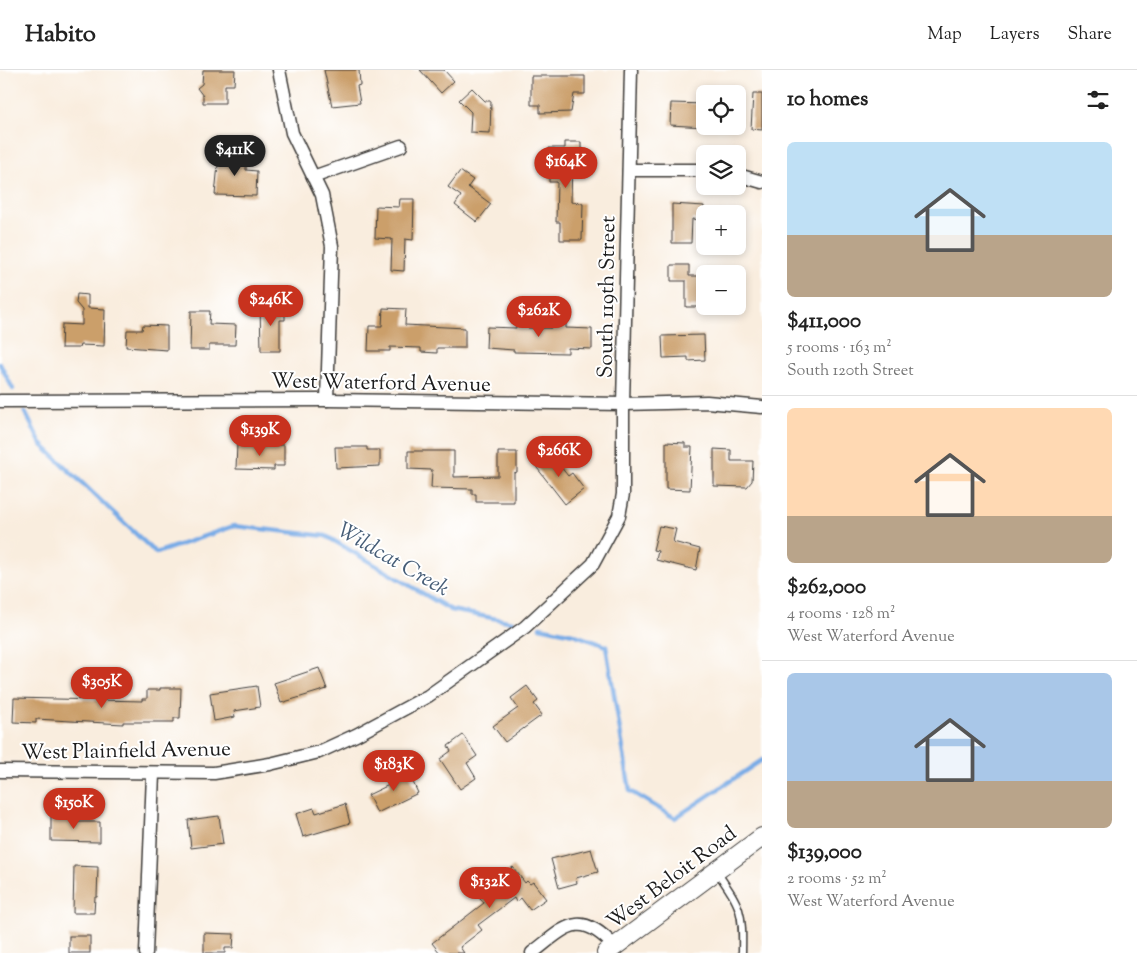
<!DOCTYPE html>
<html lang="en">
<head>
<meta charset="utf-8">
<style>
  body { margin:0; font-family:"Sorts Mill Goudy",serif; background:#f2f2f2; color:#222; height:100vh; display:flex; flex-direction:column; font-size:19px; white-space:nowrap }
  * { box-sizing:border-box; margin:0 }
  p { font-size:16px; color:#767676 }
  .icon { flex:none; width:28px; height:28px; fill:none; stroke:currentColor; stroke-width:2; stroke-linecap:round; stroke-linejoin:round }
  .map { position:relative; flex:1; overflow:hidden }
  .drawer { display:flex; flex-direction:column; background:#fff; width:375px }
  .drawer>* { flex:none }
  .controls { position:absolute; left:696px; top:15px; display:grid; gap:10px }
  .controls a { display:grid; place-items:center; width:50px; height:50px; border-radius:8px; background:#fff; box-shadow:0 2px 8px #0003; font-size:25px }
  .price { position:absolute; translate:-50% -42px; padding:0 11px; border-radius:18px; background:#c8321e; color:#fff; font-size:16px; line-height:32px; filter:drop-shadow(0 1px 2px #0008) }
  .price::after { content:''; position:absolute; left:50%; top:30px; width:15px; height:11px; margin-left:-8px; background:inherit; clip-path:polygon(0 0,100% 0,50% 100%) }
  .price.active { background:#222; color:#fff }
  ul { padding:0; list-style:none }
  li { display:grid; align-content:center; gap:10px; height:265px; padding:0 25px }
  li+li { border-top:1px solid #e0e0e0 }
  li span { display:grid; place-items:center; height:155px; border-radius:8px; color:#555 }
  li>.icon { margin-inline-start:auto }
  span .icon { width:90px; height:90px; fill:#fffc; stroke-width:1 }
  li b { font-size:21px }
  h2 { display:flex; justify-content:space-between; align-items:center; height:60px; padding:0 25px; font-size:21px }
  header { display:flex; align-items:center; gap:30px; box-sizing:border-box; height:70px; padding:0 25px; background:#fff; border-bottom:1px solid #e0e0e0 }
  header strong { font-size:24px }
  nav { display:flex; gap:28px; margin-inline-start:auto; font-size:18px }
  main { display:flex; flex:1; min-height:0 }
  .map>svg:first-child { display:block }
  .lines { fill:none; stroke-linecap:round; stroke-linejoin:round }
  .stream { stroke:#79ace6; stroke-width:4.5 }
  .building { fill:#cb9f6a }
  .lane-casing { stroke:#3d3b39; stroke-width:9 }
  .street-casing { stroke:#3d3b39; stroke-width:15 }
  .secondary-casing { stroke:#3d3b39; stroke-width:20 }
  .lane { stroke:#fff; stroke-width:6 }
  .street { stroke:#fff; stroke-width:12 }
  .secondary { stroke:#fff; stroke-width:18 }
  .labels { text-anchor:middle; stroke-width:4; stroke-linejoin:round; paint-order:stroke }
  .street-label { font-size:21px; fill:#1c1c1c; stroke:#fff }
  .water-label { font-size:22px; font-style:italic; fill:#465d77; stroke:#fff }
</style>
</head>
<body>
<header>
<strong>Habito</strong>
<nav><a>Map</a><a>Layers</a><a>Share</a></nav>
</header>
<main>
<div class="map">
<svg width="762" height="883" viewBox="0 0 762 883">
  <rect width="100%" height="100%" fill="#fff"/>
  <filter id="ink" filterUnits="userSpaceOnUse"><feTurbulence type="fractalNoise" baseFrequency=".02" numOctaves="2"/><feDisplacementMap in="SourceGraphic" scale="10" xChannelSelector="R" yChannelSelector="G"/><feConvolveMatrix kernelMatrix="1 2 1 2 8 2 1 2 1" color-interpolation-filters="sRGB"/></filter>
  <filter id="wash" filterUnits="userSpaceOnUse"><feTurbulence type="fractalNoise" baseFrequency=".0096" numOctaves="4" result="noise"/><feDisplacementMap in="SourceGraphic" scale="20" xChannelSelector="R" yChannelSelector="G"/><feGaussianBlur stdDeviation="1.12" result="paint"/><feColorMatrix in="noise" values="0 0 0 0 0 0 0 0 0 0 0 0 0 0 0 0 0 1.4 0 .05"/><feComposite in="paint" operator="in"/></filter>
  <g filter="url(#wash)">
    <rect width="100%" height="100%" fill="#f9edde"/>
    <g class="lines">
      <g class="stream">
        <path d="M0,294L13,319"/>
        <path d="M25,342L41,374L156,483L234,456L326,466L451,540L513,552"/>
        <path d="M540,557L573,564L606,576L630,721L675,748L762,690"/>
      </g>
    </g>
    <g id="blocks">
      <g class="building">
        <path d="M203,0H235L234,15H225V33H203V26L197,18L202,14Z"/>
        <path d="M324,0H359L360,15L357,16L360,33L332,36Z"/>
        <path d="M420,0H444L454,11L441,23Z"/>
        <path d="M531,6H585V24H574L571,42L540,43V35H531Z"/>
        <path d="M472,18L485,31H491L490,63L470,62L471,42L459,30Z"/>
        <path d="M753,24H762V60L751,59Z"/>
        <path d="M671,33L705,34V57L670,55Z"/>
        <path d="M565,72H581V78H583V94H572L571,132L583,133L582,170H560V152H556L557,112H549V104L543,98L549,92V78H565Z"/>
        <path d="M219,84L246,85V100L257,101L256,126L215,125Z"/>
        <path d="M460,101L473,110L468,117L491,134L477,152L455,135L461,126L448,117Z"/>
        <path d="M400,129H414L413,170L405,169L404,201L391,200L392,169L375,168L376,136L399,137Z"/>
        <path d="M672,134L704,136L703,150L692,149L691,173H672Z"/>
        <path d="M671,195H689V206H705L704,237H686V211H671Z"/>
        <path d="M77,224L88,225V238L105,239L104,276L80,275L79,278H61L62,254L82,255V240L76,233Z"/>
        <path d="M260,235H285V250H280V281H261Z"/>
        <path d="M383,238L406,239L405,255L465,258V278H437V283L421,282V278L390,277V281H368L369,256H382Z"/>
        <path d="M191,241H210L209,254L236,255L235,275H209V280H190Z"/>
        <path d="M516,246L528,247V258H551V252H566V258L592,259V279L568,278V283L514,282V280L486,278L487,257L516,258Z"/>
        <path d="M143,255L167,256V280L126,277L127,260H142Z"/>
        <path d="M704,265L705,290L688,291V287L663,288L662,266Z"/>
        <path d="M666,372L685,373V377H692L690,420L666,419Z"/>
        <path d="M237,374L284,375V396H274V400L236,399Z"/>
        <path d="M335,377H367V380H380V396L336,398Z"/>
        <path d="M714,379L731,380V391H753L752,411L747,417L714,416Z"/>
        <path d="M408,381H454V407L498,406V382H517V402L514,403V432H476V424H472V419L431,418L432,400L408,399Z"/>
        <path d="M549,382L568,406L572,403L584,419L565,434L534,394Z"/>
        <path d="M659,456L676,459L673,472L700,479L696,500L656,490L658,481L653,480Z"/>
        <path d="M319,598L327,619L281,633L274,613Z"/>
        <path d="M257,616L260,637L234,641L235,647L214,651L210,623Z"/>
        <path d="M527,616L538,631L534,634L542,645L505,672L493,656L518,638L511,628Z"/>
        <path d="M160,618H181L180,648H174V652H123V654L36,649V653L13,652L14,628L142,631V629H147V620H160Z"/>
        <path d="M463,665L477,686L467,693L476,708L460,719L440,689L451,681L448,676Z"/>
        <path d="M408,701L418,723L377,743L368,725L391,714L389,710Z"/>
        <path d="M345,734L350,753L303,767L296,744L314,738L316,743Z"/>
        <path d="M51,746L78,747V752H100V772L51,771Z"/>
        <path d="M219,746L223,774L191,778L188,750Z"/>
        <path d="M591,779L598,802L576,808L577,813L559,818L551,789Z"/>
        <path d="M74,796L98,797L97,827H95L94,843H73Z"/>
        <path d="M513,797L525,813L527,811L530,814L533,812L546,829L530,840L521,828L516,832L514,828L478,855L482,860L460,877L464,883H440L432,873L484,833L477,824Z"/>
        <path d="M204,863L234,864L233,878H225V883H204Z"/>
        <rect x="69" y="866" width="21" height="17"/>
      </g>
    </g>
  </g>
  <g filter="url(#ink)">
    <use href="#blocks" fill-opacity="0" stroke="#3d3b39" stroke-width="1"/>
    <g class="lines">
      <g class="lane-casing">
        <path id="lane" d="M717,802C741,837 743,840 742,883"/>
      </g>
      <g class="street-casing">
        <g id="street">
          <path d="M279,0L292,63L322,125L332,176L327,330"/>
          <path d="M629,100H705"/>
          <path d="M738,105L762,112"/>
          <path d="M313,107L401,76"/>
          <path d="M0,331L327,330L623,334L707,332L762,337"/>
          <path d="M0,701L214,703L270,694L319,682L356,665L428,626L525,557L593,494L619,446L623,424V334L631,0"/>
          <path d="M146,883L153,704"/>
          <path d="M532,883C566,857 579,838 615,877"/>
        </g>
      </g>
      <g class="secondary-casing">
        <path id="secondary" d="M606,883L762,767"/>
      </g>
      <use href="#lane" class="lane"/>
      <use href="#street" class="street"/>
      <use href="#secondary" class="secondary"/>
    </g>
  </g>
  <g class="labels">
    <g class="street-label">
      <text transform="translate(606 227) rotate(-89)" y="7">South 119th Street</text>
      <text transform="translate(381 312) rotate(1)" y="7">West Waterford Avenue</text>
      <text transform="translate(126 680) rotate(-1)" y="7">West Plainfield Avenue</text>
      <text transform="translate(671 807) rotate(-37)" y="7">West Beloit Road</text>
    </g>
    <g class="water-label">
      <text transform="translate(394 488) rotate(30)" y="8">Wildcat Creek</text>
    </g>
  </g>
</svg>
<div class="controls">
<a><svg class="icon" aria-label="locate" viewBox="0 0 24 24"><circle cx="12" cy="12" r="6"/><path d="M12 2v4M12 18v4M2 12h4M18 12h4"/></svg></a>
<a><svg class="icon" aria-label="layers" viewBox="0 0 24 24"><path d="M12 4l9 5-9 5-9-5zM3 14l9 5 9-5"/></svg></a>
<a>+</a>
<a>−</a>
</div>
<b class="price active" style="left:235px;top:107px">$411K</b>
<b class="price" style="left:566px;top:119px">$164K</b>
<b class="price" style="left:271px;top:257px">$246K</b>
<b class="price" style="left:539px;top:268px">$262K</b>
<b class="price" style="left:260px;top:387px">$139K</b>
<b class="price" style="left:559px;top:408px">$266K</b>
<b class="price" style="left:102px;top:639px">$305K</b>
<b class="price" style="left:394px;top:722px">$183K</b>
<b class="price" style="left:74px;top:760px">$150K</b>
<b class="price" style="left:490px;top:839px">$132K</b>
</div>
<section class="drawer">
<h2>10 homes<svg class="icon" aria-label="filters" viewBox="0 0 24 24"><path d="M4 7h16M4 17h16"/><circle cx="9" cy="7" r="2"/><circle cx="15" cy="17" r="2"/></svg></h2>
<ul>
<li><span style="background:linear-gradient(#bfe0f5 60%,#b9a48a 0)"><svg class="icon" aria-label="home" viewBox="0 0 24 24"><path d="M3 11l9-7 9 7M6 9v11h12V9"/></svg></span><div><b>$411,000</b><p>5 rooms · 163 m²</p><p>South 120th Street</p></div></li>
<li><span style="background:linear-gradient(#ffd9b3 70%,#b9a48a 0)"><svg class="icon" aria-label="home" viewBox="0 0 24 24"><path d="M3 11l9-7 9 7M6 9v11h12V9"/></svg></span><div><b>$262,000</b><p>4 rooms · 128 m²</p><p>West Waterford Avenue</p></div></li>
<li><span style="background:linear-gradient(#a9c7e8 70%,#b9a48a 0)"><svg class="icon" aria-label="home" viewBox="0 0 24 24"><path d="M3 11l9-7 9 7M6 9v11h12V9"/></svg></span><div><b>$139,000</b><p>2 rooms · 52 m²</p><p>West Waterford Avenue</p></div></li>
</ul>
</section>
</main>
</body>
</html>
